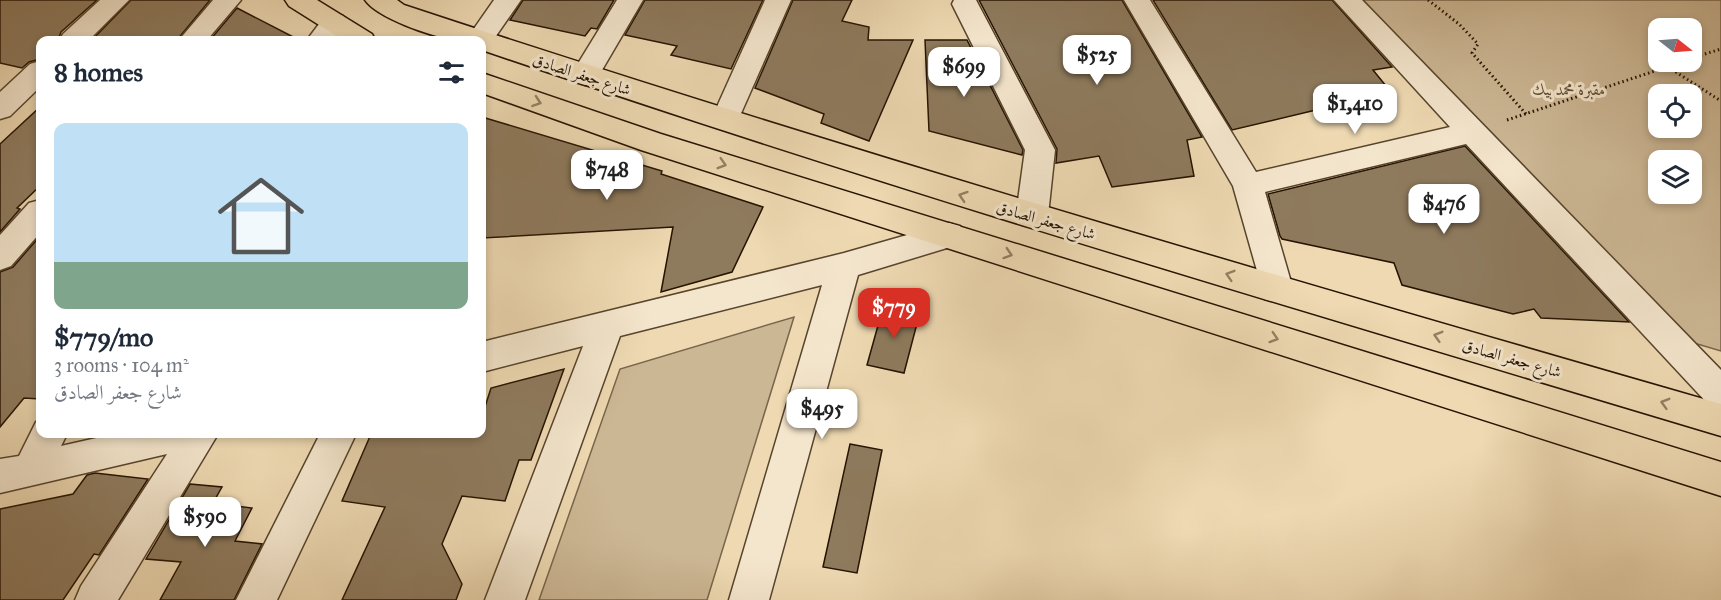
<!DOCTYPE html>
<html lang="en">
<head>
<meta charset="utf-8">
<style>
  body { margin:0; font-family:"IM FELL Great Primer",Amiri,serif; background:#f2f2f3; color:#1f2937; height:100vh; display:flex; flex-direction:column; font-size:22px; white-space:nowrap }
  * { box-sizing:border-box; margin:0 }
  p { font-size:20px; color:#747a83 }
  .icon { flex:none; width:33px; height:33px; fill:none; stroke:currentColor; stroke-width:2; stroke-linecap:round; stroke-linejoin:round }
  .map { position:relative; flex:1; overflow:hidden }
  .details { position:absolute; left:36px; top:36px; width:450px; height:402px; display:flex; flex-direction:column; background:#fff; border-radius:12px; box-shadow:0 3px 9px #0003 }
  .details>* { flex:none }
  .needle { width:39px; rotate:107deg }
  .tools { position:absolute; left:1648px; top:18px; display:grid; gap:12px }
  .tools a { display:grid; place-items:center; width:54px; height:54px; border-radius:12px; background:#fff; box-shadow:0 3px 9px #0003; font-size:30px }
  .price { position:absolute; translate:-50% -51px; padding:0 14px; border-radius:12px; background:#fff; color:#222; font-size:20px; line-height:39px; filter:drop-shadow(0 2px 3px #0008) }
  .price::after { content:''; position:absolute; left:50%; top:36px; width:18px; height:14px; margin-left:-9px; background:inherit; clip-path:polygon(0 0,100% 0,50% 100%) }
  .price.active { background:#d93025; color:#fff }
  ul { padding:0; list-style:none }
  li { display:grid; align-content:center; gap:12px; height:318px; padding:0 18px }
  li+li { border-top:2px solid #e0e1e3 }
  li span { display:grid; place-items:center; height:186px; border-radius:12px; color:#555 }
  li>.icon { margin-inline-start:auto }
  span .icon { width:108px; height:108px; fill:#fffc; stroke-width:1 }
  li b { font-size:26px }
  h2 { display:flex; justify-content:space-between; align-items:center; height:72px; padding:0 18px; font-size:26px }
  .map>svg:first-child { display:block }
  .green { fill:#ccb794; stroke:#78654a; stroke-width:1.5; fill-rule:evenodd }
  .building { fill:#8e7a5d; stroke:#251300; stroke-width:1.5 }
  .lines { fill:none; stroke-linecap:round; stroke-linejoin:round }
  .minor-casing { stroke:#57442c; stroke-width:3 }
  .major-casing { stroke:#251300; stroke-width:3 }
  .path { stroke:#251300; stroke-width:3; stroke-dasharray:1.5 3; stroke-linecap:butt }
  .minor { fill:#f4e6cd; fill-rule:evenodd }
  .major { fill:#eed9b2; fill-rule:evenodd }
  .oneway { stroke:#948062 }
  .labels { text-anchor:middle; stroke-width:6; stroke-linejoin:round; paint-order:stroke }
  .street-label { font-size:16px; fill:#251300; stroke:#f4e6cd }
  .park-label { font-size:16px; font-style:italic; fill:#5f4c34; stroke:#f4e6cd }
</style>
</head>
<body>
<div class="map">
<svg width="1721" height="600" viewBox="0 0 1721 600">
  <rect width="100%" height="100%" fill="#eed9b2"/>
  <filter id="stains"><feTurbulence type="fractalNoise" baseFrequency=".00333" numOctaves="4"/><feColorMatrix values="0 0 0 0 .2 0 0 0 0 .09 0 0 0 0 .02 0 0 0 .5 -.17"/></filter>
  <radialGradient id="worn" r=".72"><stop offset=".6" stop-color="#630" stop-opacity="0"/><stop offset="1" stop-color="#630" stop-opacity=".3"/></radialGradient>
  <g class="green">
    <path d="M1363,0H1721V351L1684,340ZM1659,28H1692V62H1659ZM1659,94H1692V128H1659ZM1659,160H1692V194H1659Z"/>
    <path d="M794,317L707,600H539L620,369Z"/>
  </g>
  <g class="building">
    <path d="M0,0H97L61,32L58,40H40V59L29,62L22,68L0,63Z"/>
    <path d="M131,0H210L177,40H92Z"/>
    <path d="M523,0H614L597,29L591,28L585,36L510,20Z"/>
    <path d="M645,0H763L731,69L671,55L677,46L625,35Z"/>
    <path d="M793,0H852L842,21L869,27L868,40H913L869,141L821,123L824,114L755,88Z"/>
    <path d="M979,0H1122L1202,137L1187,140L1194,176L1112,187L1099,156L1056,163L1057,149Z"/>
    <path d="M1153,0H1332L1392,67L1373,70L1391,92L1232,130Z"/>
    <path d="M237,8L299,40H210Z"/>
    <path d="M925,40H967L1023,150L1022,155L929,131Z"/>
    <path d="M40,107V186L17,208L20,209L0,232V144Z"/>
    <path d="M482,117L662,171L661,174L763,207L732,272L661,292L673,227L482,238Z"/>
    <path d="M1465,146L1629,322L1541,318L1534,309L1513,314L1402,285L1394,263L1282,239L1280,236L1268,194Z"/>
    <path d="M40,236V399L24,398L0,427V272L13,267Z"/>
    <path d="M884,304L920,312L904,373L867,365Z"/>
    <path d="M564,369L531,460H519L505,501L462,496L442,544L462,584L456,600H342L385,507L342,501L371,434H482V416L491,388Z"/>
    <path d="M850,444L882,450L857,573L823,567Z"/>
    <path d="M95,473L148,479L99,555L94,554L63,600H0V509L73,494L87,475Z"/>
    <path d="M190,484L222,487L213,503L252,508L235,541L262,544L234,600H160L181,562L146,559Z"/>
  </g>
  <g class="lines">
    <g class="minor-casing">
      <g id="minor">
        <path d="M100,0H129L89,40H60L63,34Z"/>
        <path d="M213,0H241L207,40H179Z"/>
        <path d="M494,0H521L489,46L482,48V40H466Z"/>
        <path d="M617,0H643L595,82L585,85L575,82L571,75Z"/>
        <path d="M765,0H791L735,127L725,130L715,127L711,120Z"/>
        <path d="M954,0H976L1055,150L1048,215L1043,224L1032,227L1021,224L1016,215L1025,150L952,4Z"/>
        <path d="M1124,0H1150L1256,172L1450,127L1334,0H1362L1721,370V410L1709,405L1466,144L1265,192L1293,289L1289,299L1277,302L1265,299L1233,186Z"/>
        <path d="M334,13L343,16L347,22L334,40H307L325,16Z"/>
        <path d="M40,61V87L10,116L0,119V92L30,64Z"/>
        <path d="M40,200V233L11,266L0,270V235L29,203Z"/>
        <path d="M949,223L960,226L965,235L960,244L858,275L769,600H729L822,285L620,336L525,600H485L583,346L482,372V342L844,253Z"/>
        <path d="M40,421V434H67L61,446L114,434H218L118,600H75L81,586L167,454L0,493V459L19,456L36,422Z"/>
        <path d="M320,434H356L277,600H236Z"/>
      </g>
    </g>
    <g class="major-casing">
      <g id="major">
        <path d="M285,0H317L372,34L375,40H343L289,6Z"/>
        <path d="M365,0H397L404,5C840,149 1280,277 1721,404V436C1307,312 891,190 482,50V40C473,40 462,42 453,40C431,36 377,18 365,0Z"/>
        <path d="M482,73L661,134L1721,462V496L641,150L482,93Z"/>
      </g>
    </g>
    <g class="path">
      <path d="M1428,0L1459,24L1478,44L1472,53L1526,114"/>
      <path d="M1692,58L1721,49"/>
      <path d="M1668,67L1721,101"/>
      <path d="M1507,120L1682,62"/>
    </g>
    <use href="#minor" class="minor"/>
    <use href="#major" class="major"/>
  </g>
  <defs><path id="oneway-chevron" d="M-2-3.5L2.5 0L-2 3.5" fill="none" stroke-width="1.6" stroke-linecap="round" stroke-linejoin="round" transform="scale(1.5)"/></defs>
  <g class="oneway">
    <use href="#oneway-chevron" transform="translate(537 102) rotate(19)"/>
    <use href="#oneway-chevron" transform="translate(722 164) rotate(17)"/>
    <use href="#oneway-chevron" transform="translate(963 196) rotate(-162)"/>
    <use href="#oneway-chevron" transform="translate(1008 254) rotate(18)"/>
    <use href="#oneway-chevron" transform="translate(1230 275) rotate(-163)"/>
    <use href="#oneway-chevron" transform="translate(1438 336) rotate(-164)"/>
    <use href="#oneway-chevron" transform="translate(1274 338) rotate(18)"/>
    <use href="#oneway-chevron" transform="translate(1665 403) rotate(-164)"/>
  </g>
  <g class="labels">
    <g class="street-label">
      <text transform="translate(582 74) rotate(18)" y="6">شارع جعفر الصادق</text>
      <text transform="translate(1046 220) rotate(16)" y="6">شارع جعفر الصادق</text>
      <text transform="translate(1512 358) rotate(16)" y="6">شارع جعفر الصادق</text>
    </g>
    <g class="park-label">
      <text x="1569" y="95">مقبرة محمد بيك</text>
    </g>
  </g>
  <rect width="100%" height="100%" filter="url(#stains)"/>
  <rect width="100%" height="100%" fill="url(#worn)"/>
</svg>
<div class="tools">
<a><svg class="needle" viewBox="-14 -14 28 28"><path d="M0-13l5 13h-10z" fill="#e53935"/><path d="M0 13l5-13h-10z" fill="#747a83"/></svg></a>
<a><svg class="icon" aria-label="locate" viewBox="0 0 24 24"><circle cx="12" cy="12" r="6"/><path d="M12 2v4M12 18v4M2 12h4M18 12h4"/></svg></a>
<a><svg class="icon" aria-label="layers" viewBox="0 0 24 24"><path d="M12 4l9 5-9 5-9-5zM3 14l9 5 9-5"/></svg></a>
</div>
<b class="price" style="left:1097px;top:86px">$525</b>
<b class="price" style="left:964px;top:98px">$699</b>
<b class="price" style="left:1355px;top:135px">$1,410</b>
<b class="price" style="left:607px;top:201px">$748</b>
<b class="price" style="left:1444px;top:235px">$476</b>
<b class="price active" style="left:894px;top:339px">$779</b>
<b class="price" style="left:822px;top:440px">$495</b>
<b class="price" style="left:205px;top:548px">$590</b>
<section class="details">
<h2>8 homes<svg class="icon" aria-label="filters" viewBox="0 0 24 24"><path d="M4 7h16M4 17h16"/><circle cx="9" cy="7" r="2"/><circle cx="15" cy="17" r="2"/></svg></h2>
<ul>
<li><span style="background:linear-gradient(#bfe0f5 75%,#7fa58c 0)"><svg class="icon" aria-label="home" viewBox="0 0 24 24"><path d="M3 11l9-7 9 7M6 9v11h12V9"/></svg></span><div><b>$779/mo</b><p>3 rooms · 104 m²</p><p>شارع جعفر الصادق</p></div></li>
</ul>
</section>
</div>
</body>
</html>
